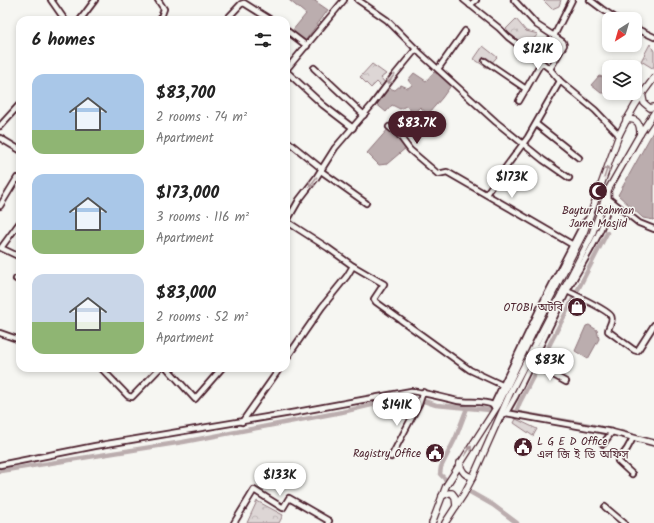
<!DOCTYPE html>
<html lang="en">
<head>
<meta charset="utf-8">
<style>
  body { margin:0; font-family:Kalam,"Noto Sans Bengali",sans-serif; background:#f6f6f6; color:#222; height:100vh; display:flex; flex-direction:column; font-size:15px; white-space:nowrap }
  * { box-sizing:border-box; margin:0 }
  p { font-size:13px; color:#767676 }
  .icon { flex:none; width:22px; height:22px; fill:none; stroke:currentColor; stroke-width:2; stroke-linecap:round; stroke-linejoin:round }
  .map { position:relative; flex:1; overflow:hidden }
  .details { position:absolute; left:16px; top:16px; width:274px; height:356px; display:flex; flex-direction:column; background:#fff; border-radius:12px; box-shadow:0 2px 6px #0003 }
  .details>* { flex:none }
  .needle { width:26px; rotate:217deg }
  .fabs { position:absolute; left:602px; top:12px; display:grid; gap:8px }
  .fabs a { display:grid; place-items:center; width:40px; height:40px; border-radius:8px; background:#fff; box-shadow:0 2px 6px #0003; font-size:20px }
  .price { position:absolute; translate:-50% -34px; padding:0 9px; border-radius:14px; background:#fff; color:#222; font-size:13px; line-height:26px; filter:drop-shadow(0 1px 2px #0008) }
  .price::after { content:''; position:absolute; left:50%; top:24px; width:12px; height:9px; margin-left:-6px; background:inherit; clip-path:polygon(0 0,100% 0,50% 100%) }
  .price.current { background:#4a1f2b; color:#fff }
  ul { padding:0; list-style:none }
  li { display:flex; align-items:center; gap:12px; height:100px; padding:0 16px }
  li span { display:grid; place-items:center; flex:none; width:112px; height:80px; border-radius:12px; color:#555 }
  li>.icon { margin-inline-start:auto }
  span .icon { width:48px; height:48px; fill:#fffc; stroke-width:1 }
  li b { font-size:17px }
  h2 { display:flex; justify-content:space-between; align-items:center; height:48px; padding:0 16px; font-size:17px }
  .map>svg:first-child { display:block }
  .park { fill:url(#park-crowns); stroke:#947a80 }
  .water { fill:#bbadae; stroke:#8e747a }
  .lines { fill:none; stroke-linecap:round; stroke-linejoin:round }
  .canal { stroke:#bbadae; stroke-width:4.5 }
  .minor-casing { stroke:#4a1f2b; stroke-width:8 }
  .major-casing { stroke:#4a1f2b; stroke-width:8 }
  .minor { stroke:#f6f6f2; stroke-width:4.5 }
  .major { stroke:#f6f6f2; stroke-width:5.5 }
  .oneway { stroke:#a99598 }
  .labels { text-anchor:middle; stroke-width:3; stroke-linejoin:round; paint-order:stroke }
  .poi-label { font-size:11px; fill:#4a1f2b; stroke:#f6f6f2; text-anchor:end }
</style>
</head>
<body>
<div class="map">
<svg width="654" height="523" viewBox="0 0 654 523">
  <defs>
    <pattern id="park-crowns" width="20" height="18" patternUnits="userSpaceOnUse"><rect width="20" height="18" fill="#ddd6d5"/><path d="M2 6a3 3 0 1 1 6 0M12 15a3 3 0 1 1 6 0" fill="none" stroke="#bfb7b7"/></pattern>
  </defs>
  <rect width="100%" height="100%" fill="#f6f6f2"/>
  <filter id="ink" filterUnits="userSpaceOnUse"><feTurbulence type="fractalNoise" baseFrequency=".025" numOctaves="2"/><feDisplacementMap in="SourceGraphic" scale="8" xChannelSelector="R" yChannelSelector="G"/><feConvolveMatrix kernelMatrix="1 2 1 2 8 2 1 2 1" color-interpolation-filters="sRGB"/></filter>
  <g filter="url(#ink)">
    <g class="park">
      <path d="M543,0H561L559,6L552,9Z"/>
      <path d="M516,19L526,31L538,34L525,49L508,36L505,30Z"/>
      <path d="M650,44L654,51V69L641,61Z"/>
      <path d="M483,46L497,57L487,68L474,59Z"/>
      <path d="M372,64L386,74L381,78L386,84L383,88L377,82L371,88L360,77Z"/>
      <path d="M516,419L537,429L533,436L514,423Z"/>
      <path d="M257,501L283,515L279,523H247Z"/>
    </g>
    <g class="water">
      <path d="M289,0H316L315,1L328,10L305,41L292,31L306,14Z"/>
      <path d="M608,62L614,67H609V90L607,93H601L591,85L599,76L603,77L607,72L604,69Z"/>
      <path d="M439,71L452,84L442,98L428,114L420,107L414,113L406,106L400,109L392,105L386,112L375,103L386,87L395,90L401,85L408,88L412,85L408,80L414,73L426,81L434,72L437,74Z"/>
      <path d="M389,128L407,147L387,164L379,165L367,153Z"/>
      <path d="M654,130V220L643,218L618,195Z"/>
      <path d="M589,325L597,330L599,339L588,359L575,351L586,326Z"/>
    </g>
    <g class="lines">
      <g class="canal">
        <path d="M513,412L589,425L610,430"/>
        <path d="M516,412L520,402L607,233"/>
        <path d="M621,432L632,435"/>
        <path d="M0,471L183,442L342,412L401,398L424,401L436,405L490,410"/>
        <path d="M446,480L440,474L441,467L456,437L467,408"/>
        <path d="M470,492L493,505L517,523"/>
      </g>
      <g class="minor-casing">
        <g id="minor">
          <path d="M51,0L65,20"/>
          <path d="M158,0L164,9L160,20"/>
          <path d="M358,0L387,20L421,54L496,122L543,160L569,178"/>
          <path d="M464,0L499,28L508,37L550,69L560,81L595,110L619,135"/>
          <path d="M514,0L537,25L554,36L572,0"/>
          <path d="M590,0L602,9L617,19"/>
          <path d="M470,5L476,0"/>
          <path d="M80,20L95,0"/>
          <path d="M226,20L241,4L244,3L271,20"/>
          <path d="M635,28L654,37"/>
          <path d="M286,30L307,46"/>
          <path d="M485,61L526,89"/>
          <path d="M314,68L364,115"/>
          <path d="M438,69L465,31"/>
          <path d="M550,69L564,45L563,42L554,36"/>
          <path d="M286,70L344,0"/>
          <path d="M286,71L323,105L353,128"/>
          <path d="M519,101L541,63"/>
          <path d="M536,124L579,158"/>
          <path d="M0,126L20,104"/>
          <path d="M389,127L399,135L410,150L438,174L447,172L506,206L573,245"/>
          <path d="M0,138L20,150"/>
          <path d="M286,140L322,169"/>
          <path d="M321,171L366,203"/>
          <path d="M486,194L528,137L560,81"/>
          <path d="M610,200L639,223L654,229"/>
          <path d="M0,206L17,178L20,180"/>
          <path d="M286,221L328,248L353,266L384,284L374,299L376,302L470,370L502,385"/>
          <path d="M287,221L299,200L316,178L335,148L372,105L393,77L416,49"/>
          <path d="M20,222L1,248L20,257"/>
          <path d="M16,279L20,281"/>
          <path d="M567,291C575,295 608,310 611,316C614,321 608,326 608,331L634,350L637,351L638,350L654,325"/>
          <path d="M0,333L20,340"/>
          <path d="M286,359L322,307L347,276L353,266"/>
          <path d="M532,363L566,382"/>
          <path d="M101,368L128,396L132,397L160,368"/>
          <path d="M167,368L195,399L222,368"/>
          <path d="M493,406L541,306L584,223L588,219"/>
          <path d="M506,413L612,432L654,443"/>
          <path d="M500,419L506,413L515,397C532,362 549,327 566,293C581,263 612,224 608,190"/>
          <path d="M242,422L280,368"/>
          <path d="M603,444L612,432"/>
          <path d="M391,457L419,404L423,392"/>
          <path d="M0,465L95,446L297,412L411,391C428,393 443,398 458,401C470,403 482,400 493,405"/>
          <path d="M632,474L618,461L627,449L633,438"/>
          <path d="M605,507L624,523"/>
          <path d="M234,523L254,490L283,508L289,498L329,521L328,523"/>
        </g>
      </g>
      <g class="major-casing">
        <g id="major">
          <path d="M642,93L644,103L650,108L654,107"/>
          <path d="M626,120C637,118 640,123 640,134"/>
          <path d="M460,463C461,471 465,476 473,477"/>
          <path d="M442,496L449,493H452L455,497L456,506"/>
          <path d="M432,523L446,486L498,405L537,324L584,232L619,135C629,114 640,96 654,78"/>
          <path d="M445,523L464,494L473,477L512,389L591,237L608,190L640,134L654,113"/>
        </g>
      </g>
      <use href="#minor" class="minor"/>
      <use href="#major" class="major"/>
    </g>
    <defs><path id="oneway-shaft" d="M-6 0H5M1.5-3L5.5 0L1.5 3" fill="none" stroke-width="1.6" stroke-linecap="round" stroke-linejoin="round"/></defs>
    <g class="oneway">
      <use href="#oneway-shaft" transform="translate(391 79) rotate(128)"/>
      <use href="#oneway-shaft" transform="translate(606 172) rotate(-72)"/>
      <use href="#oneway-shaft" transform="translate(313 182) rotate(127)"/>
      <use href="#oneway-shaft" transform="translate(468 451) rotate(-57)"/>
    </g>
  </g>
  <defs>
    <g id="mosque-disc" transform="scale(1)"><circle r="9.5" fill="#4a1f2b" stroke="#f6f6f2"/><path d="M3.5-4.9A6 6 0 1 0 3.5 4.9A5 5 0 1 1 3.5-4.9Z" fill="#fff"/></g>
    <g id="shop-disc" transform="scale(1)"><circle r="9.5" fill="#4a1f2b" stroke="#f6f6f2"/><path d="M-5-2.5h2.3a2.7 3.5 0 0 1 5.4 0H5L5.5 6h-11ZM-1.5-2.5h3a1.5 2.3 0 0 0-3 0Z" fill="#fff"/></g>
    <g id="civic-disc" transform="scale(1)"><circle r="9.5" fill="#4a1f2b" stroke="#f6f6f2"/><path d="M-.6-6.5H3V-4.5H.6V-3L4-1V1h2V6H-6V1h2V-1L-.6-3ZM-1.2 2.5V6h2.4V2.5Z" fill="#fff"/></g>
  </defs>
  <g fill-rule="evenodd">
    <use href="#mosque-disc" x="598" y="191"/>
    <use href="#shop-disc" x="577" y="307"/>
    <use href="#civic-disc" x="523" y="447"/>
    <use href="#civic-disc" x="435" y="453"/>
  </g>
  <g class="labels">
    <g class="poi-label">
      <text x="598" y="214" text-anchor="middle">Baytur Rahman<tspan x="598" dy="13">Jame Masjid</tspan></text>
      <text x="563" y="311">OTOBI অটবি</text>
      <text x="537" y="445" text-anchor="start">L G E D Office<tspan x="537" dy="13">এল জি ই ডি অফিস</tspan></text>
      <text x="421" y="457">Ragistry Office</text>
    </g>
  </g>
</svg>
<div class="fabs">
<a><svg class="needle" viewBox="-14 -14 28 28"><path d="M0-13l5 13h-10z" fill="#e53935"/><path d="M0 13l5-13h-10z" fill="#767676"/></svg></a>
<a><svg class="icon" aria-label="layers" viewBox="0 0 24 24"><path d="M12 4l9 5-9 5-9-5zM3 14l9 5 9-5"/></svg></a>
</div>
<b class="price" style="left:538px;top:71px">$121K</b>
<b class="price current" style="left:417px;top:145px">$83.7K</b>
<b class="price" style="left:512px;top:199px">$173K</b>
<b class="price" style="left:550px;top:382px">$83K</b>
<b class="price" style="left:397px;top:427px">$141K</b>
<b class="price" style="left:280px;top:497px">$133K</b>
<section class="details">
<h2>6 homes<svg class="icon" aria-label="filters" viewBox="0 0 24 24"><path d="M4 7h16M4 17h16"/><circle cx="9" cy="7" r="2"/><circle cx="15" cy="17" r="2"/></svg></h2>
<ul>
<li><span style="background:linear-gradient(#a9c7e8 70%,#8fb573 0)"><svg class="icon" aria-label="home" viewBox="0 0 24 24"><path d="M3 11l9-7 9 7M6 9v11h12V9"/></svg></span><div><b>$83,700</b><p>2 rooms · 74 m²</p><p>Apartment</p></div></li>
<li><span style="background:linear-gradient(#a9c7e8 70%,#8fb573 0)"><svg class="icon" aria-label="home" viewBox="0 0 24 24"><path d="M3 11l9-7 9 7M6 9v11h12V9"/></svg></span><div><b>$173,000</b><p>3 rooms · 116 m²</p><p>Apartment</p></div></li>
<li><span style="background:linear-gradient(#c9d6e8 60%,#8fb573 0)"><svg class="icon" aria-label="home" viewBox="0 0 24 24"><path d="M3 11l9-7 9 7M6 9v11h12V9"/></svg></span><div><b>$83,000</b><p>2 rooms · 52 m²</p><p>Apartment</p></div></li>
</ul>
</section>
</div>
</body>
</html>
